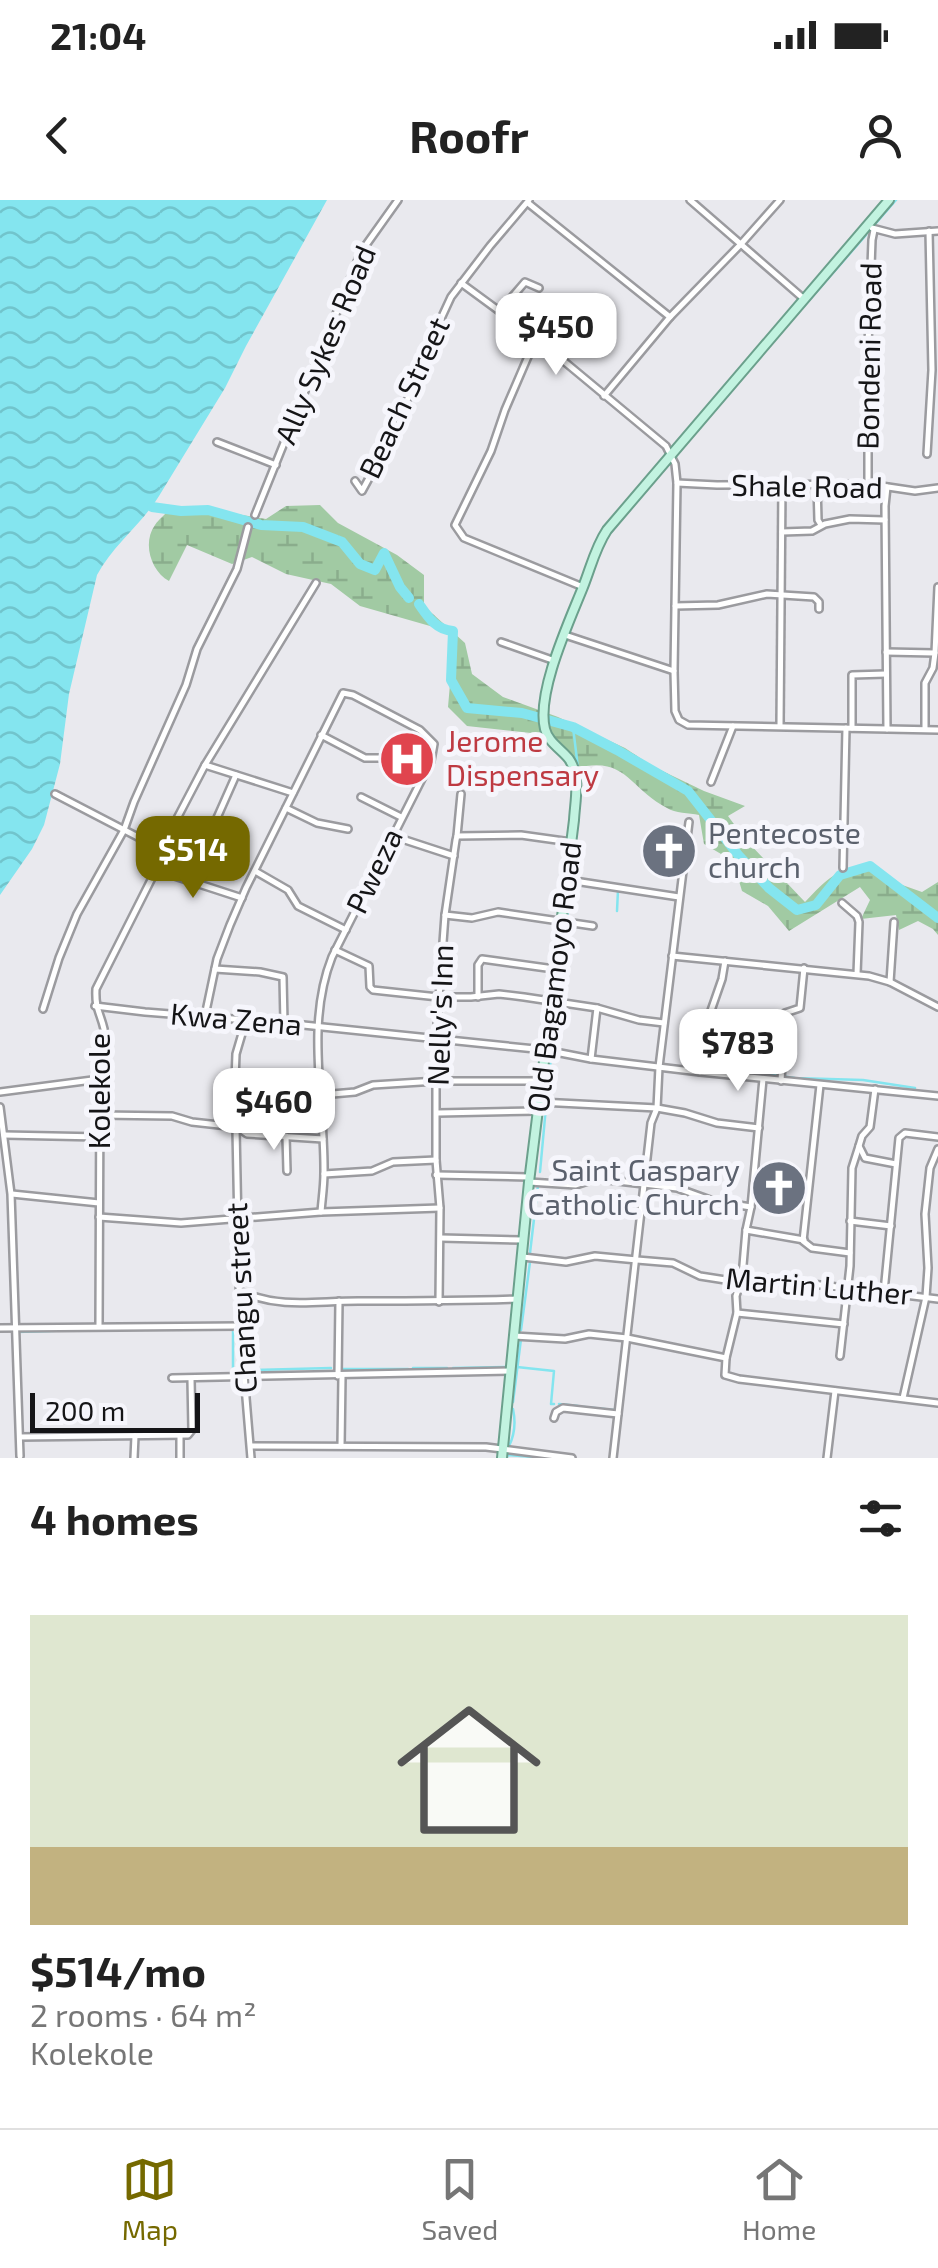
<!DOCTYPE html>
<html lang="en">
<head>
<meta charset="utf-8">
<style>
  body { margin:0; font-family:"Exo 2",sans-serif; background:#f6f6f6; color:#222; height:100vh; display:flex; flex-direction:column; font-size:38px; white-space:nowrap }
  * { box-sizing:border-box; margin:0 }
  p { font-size:32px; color:#767676 }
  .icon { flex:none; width:55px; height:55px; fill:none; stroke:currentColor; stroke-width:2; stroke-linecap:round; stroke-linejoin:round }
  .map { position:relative; height:1258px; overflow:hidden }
  .details { display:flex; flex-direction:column; background:#fff; flex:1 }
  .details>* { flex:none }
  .scale { position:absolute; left:30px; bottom:25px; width:170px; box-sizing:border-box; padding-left:10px; border:5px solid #151517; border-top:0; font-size:28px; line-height:35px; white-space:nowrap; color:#151517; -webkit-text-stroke:8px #f6f6fc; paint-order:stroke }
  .price { position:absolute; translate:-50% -85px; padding:0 22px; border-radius:20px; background:#fff; color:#222; font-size:32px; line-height:65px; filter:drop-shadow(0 2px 5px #0008) }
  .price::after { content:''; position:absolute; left:50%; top:60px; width:30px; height:22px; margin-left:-15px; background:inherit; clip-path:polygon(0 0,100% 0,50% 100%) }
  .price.active { background:#756900; color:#fff }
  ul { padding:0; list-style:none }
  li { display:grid; align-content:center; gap:20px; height:530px; padding:0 30px }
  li+li { border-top:2px solid #e0e0e0 }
  li span { display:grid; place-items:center; height:310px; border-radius:0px; color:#555 }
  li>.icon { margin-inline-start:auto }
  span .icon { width:180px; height:180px; fill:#fffc; stroke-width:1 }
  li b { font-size:42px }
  h2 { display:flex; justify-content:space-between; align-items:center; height:120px; padding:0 30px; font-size:42px }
  .status { display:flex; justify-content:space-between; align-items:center; height:70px; padding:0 50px; background:#fff; direction:ltr }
  .status svg { height:28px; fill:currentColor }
  header { display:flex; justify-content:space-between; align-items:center; height:130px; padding:0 30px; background:#fff; font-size:45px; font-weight:700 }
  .tab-bar { display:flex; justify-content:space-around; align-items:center; height:140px; border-top:2px solid #e0e0e0; background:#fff; font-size:28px; color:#767676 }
  .tab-bar a { display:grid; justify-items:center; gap:5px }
  .tab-bar .active { color:#756900 }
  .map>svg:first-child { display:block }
  .wetland { fill:url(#wetland-marsh) }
  .water { fill:url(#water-waves) }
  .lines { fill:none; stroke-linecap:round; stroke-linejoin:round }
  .stream { stroke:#84e5ef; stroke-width:2.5 }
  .river { stroke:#84e5ef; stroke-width:10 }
  .street-casing { stroke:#9b9b9f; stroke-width:10 }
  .primary-casing { stroke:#6ba08c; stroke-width:12 }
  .street { stroke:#fff; stroke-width:5 }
  .primary { stroke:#c2f3e0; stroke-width:8 }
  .labels { text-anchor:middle; stroke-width:10; stroke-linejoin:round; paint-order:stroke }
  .street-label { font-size:30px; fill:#151517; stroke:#f6f6fc }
  .health-label { font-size:30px; fill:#be3a42; stroke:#f6f6fc; text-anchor:start }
  .worship-label { font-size:30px; fill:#5b616d; stroke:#f6f6fc; text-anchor:start }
</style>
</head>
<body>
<div class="status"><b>21:04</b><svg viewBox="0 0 49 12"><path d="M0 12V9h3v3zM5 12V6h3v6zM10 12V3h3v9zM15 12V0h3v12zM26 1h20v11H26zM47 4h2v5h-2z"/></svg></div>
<header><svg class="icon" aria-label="back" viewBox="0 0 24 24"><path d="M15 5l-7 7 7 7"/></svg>Roofr<svg class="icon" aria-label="person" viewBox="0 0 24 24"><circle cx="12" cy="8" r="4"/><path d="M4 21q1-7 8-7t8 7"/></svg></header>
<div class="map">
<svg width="938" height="1258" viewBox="0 0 938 1258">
  <defs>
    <pattern id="wetland-marsh" width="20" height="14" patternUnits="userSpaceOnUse" patternTransform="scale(2.5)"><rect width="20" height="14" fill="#a1caa3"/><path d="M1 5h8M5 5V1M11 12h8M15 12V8" fill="none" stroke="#8aad8c"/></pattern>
    <pattern id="water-waves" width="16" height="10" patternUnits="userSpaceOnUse" patternTransform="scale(2.5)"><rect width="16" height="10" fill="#84e5ef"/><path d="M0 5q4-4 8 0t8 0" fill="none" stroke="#71c4cc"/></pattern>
  </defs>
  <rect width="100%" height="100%" fill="#e9e9ee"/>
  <path class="wetland" d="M320,305L338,323L397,355L424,375V406L465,443L472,474L503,497L558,517L625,548L652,566L704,591L745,606L728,616L745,639L805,702C828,678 835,670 868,664L891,681L922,692L938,682V735L933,729L918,721L899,730L896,715L861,719L870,700L860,687L789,731L768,706L742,691L733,661L704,644L699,615C689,613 675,613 667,608C629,589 626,554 574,569L553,542L531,533L467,526L448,507L454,438L451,432L360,406L331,384L286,374L252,357L232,364L187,345L169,381C151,371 142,343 155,325C159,319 167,313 172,307L206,309L266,319L286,306Z"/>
  <path class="water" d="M0,0H327L246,146L225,188L159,296C141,325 113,345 97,375L69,494L60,564L44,625L32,649L0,695Z"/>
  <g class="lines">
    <g class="stream">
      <path d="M870,30L896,0"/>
      <path d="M777,137L866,35"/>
      <path d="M714,211L735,187"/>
      <path d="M607,337L624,316"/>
      <path d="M573,527L578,568"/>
      <path d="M578,614L580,601"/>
      <path d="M574,652L577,629"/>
      <path d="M573,675L574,659"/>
      <path d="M573,678L606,683"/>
      <path d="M567,719L572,684L618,690L617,711"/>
      <path d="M564,739L566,726"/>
      <path d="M558,788L563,747"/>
      <path d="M553,844L558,795"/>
      <path d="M704,866L795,878L863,880L915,888"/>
      <path d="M549,878L551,856"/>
      <path d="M540,972L548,885"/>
      <path d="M530,1053L538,985"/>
      <path d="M521,1130L530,1062"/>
      <path d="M17,1132L79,1130"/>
      <path d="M517,1167L554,1171L551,1204H554"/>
      <path d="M233,1168V1129"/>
      <path d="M413,1168H447"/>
      <path d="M453,1168L505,1167"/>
      <path d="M340,1169H408"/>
      <path d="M253,1170L331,1168"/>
      <path d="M513,1202L521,1139"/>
      <path d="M559,1204L578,1206"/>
      <path d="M584,1207L614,1210"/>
      <path d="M509,1246C515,1234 516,1223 513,1209"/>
      <path d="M507,1258V1255L546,1258"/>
    </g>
    <g class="river">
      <path d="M152,307L181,311L208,310L261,325L303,327L342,342L360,364L375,370L384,353L400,387L409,398"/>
      <path d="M419,404C428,417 436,430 453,431L451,480L467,508L522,513L573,527L617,550L688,591L739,656L769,688L797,710L816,705L840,675L870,666L938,718"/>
    </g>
    <g class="street-casing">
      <g id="street">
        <path d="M690,0L804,99"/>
        <path d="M528,3L670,117"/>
        <path d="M872,28L895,34L938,31"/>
        <path d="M461,83L536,138L666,246L675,264L677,283L674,471L675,511L679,520L688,525L938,530"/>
        <path d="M500,111L525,82L539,88"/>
        <path d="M536,138L505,210L491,251L455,325L464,338L583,387"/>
        <path d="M604,196L670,117L741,44L780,0"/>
        <path d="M217,242L276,265"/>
        <path d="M927,254L932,170L929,31"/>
        <path d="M355,281L362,291L399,223L421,162L451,97L490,46L529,0"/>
        <path d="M677,283L717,285L868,284L915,291L938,288"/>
        <path d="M868,284V146L872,40L874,30"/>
        <path d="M817,285L818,320L821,325"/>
        <path d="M255,315L361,52L398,0"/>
        <path d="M782,332L812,331L825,324L850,319L885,320"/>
        <path d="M675,406L718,405L767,394L814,397L819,402V409"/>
        <path d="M565,435L674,471"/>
        <path d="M501,442L555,461"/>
        <path d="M886,452L935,453"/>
        <path d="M780,526L782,284"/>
        <path d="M852,528V475L886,474"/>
        <path d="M887,529L885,306L887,287"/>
        <path d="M925,529V483L933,468L935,453L938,387"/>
        <path d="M321,535L365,558H388L423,576"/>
        <path d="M205,565L293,593"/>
        <path d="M711,582L733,526"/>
        <path d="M55,594L161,649"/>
        <path d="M361,597L401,617"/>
        <path d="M286,608L317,623L348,629"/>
        <path d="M457,636L461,594"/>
        <path d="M396,637L454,656"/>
        <path d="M843,668L846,528"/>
        <path d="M156,670L242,698"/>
        <path d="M255,671L288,690L298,706L346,730"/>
        <path d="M568,680L679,697"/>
        <path d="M189,681L236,575"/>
        <path d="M842,703L857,716L859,722L857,774"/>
        <path d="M445,715L472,718L498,712L593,726"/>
        <path d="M335,750L369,766L370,787L373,790L438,797H471L499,794L524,797L597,808L639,820L664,823"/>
        <path d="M672,756L869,776L890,782L938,807"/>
        <path d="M215,769L260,772L283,777L284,823"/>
        <path d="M890,782L894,722"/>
        <path d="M478,797V765L482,759L554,769"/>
        <path d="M95,806L145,812L284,823L545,850L591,859L700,872L938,896"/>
        <path d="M43,809L59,758L77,714L124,630L134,602L186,485L197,449L237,369L248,327"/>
        <path d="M205,816L217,759L230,725L246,688L343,493L353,495L420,530L434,544L431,561L332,757C305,825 325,901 324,973C324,986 322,999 321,1012"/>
        <path d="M246,820L236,854L235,880L240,1126L251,1258"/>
        <path d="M591,859L597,808"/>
        <path d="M700,872L706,825L722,779L725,761"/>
        <path d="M763,879L751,1007L746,1030L742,1077L736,1096L737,1113L726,1158L725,1175L739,1179L938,1203"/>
        <path d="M781,881L785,813L800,808L804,768"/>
        <path d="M820,885L803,1041L812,1048L850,1053"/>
        <path d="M875,889L870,927L862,936L859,946L865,958L896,964"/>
        <path d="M0,892L100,879"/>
        <path d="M321,895L355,892L373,885L437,881H542"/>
        <path d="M540,902L657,908L685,913L717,923L759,928"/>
        <path d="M0,907L11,994L20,1256"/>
        <path d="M438,913L538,911"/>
        <path d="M100,915L172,916L192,922L237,927L247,934L323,939"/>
        <path d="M4,935L100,937"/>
        <path d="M286,936L287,971"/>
        <path d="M324,974L372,971L393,962L436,960"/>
        <path d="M436,975L528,977"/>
        <path d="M529,982L576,985L591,980L600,979L644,984L677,988L713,1001L751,1007"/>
        <path d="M12,994L99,1003"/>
        <path d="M99,1017L181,1023L321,1012L440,1008"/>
        <path d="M850,1021L891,1026"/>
        <path d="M746,1030L804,1040"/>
        <path d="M441,1038L523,1040"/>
        <path d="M523,1057L566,1062L595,1056L637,1060L673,1063L700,1076L732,1081L742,1077H753L938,1099"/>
        <path d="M241,1092C284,1109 314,1101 358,1101C411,1101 463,1101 516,1099"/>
        <path d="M884,1092L899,938L905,933L938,937"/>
        <path d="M439,1102L440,1008L436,960V839L445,715L456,640L457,636L521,635L571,642"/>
        <path d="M737,1113L844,1124"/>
        <path d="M99,1126L100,879C102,863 107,845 104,829C100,812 95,809 96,789L156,670L161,649L205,565L316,383"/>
        <path d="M0,1128L240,1126"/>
        <path d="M514,1136L565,1139L589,1134L627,1138L726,1158"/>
        <path d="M840,1156L850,1066L852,968L859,946"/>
        <path d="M338,1176L339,1101"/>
        <path d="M172,1178L511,1171"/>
        <path d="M903,1198L926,1097L928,1068L925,1014L930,968L938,949"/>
        <path d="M554,1218L556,1212L563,1208L618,1214"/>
        <path d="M180,1236V1258"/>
        <path d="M20,1237L188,1235L192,1230L191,1179"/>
        <path d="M251,1246L486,1247L572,1258"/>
        <path d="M341,1246L342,1176"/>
        <path d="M134,1258L135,1236"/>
        <path d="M613,1258L651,923L657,908L659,867L689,622"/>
        <path d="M827,1258L835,1191"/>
      </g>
    </g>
    <g class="primary-casing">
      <path id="primary" d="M502,1258L529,982L574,620C575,601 581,576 569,559C561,549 548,542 545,529C536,493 569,422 583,387C591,367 595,348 607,330L889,0"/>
    </g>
    <use href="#street" class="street"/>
    <use href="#primary" class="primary"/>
  </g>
  <defs>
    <g id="hospital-disc" transform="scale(2.875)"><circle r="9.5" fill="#e0444e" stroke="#f6f6fc"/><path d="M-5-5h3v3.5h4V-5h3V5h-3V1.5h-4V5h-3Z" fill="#fff"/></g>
    <g id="church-disc" transform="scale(2.875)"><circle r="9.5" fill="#6b7280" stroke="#f6f6fc"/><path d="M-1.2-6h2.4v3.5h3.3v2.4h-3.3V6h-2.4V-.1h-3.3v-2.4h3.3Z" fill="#fff"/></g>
  </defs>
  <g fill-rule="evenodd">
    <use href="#hospital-disc" x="407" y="559"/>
    <use href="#church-disc" x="669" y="651"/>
    <use href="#church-disc" x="779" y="988"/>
  </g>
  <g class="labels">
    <g class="street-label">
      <text transform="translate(326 145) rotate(-67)" y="10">Ally Sykes Road</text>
      <text transform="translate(870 156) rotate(-89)" y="10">Bondeni Road</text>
      <text transform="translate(405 198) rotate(-65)" y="10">Beach Street</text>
      <text transform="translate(807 287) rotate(1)" y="10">Shale Road</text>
      <text transform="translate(375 671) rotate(-64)" y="10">Pweza</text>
      <text transform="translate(555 777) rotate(-83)" y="10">Old Bagamoyo Road</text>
      <text transform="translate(441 815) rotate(-88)" y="10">Nelly's Inn</text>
      <text transform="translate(236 820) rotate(5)" y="10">Kwa Zena</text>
      <text transform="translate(100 891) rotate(-90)" y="10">Kolekole</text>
      <text transform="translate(819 1087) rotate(5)" y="10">Martin Luther</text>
      <text transform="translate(242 1098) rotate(-93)" y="10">Changu street</text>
    </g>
    <g class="health-label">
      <text x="446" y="552">Jerome<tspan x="446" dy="34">Dispensary</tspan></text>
    </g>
    <g class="worship-label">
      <text x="708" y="644">Pentecoste<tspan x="708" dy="34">church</tspan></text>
      <text x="740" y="981" text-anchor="end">Saint Gaspary<tspan x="740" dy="34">Catholic Church</tspan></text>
    </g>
  </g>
</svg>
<div class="scale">200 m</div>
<b class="price" style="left:556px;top:178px">$450</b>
<b class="price active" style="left:193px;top:701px">$514</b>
<b class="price" style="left:738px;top:894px">$783</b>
<b class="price" style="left:274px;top:953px">$460</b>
</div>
<section class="details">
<h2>4 homes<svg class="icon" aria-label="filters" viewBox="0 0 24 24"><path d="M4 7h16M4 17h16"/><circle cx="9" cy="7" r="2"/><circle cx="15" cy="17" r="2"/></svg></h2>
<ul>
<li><span style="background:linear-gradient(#dfe7d0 75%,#c2b280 0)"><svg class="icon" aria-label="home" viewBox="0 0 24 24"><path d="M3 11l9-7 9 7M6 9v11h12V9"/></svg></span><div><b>$514/mo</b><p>2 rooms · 64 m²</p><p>Kolekole</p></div></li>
</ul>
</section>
<nav class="tab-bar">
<a class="active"><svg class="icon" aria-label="map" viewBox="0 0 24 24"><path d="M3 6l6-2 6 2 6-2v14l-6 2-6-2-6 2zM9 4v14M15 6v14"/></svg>Map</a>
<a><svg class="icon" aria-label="saved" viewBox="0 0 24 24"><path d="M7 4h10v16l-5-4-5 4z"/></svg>Saved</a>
<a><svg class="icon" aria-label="home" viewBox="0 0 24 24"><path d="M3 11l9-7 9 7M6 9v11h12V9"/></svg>Home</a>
</nav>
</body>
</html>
